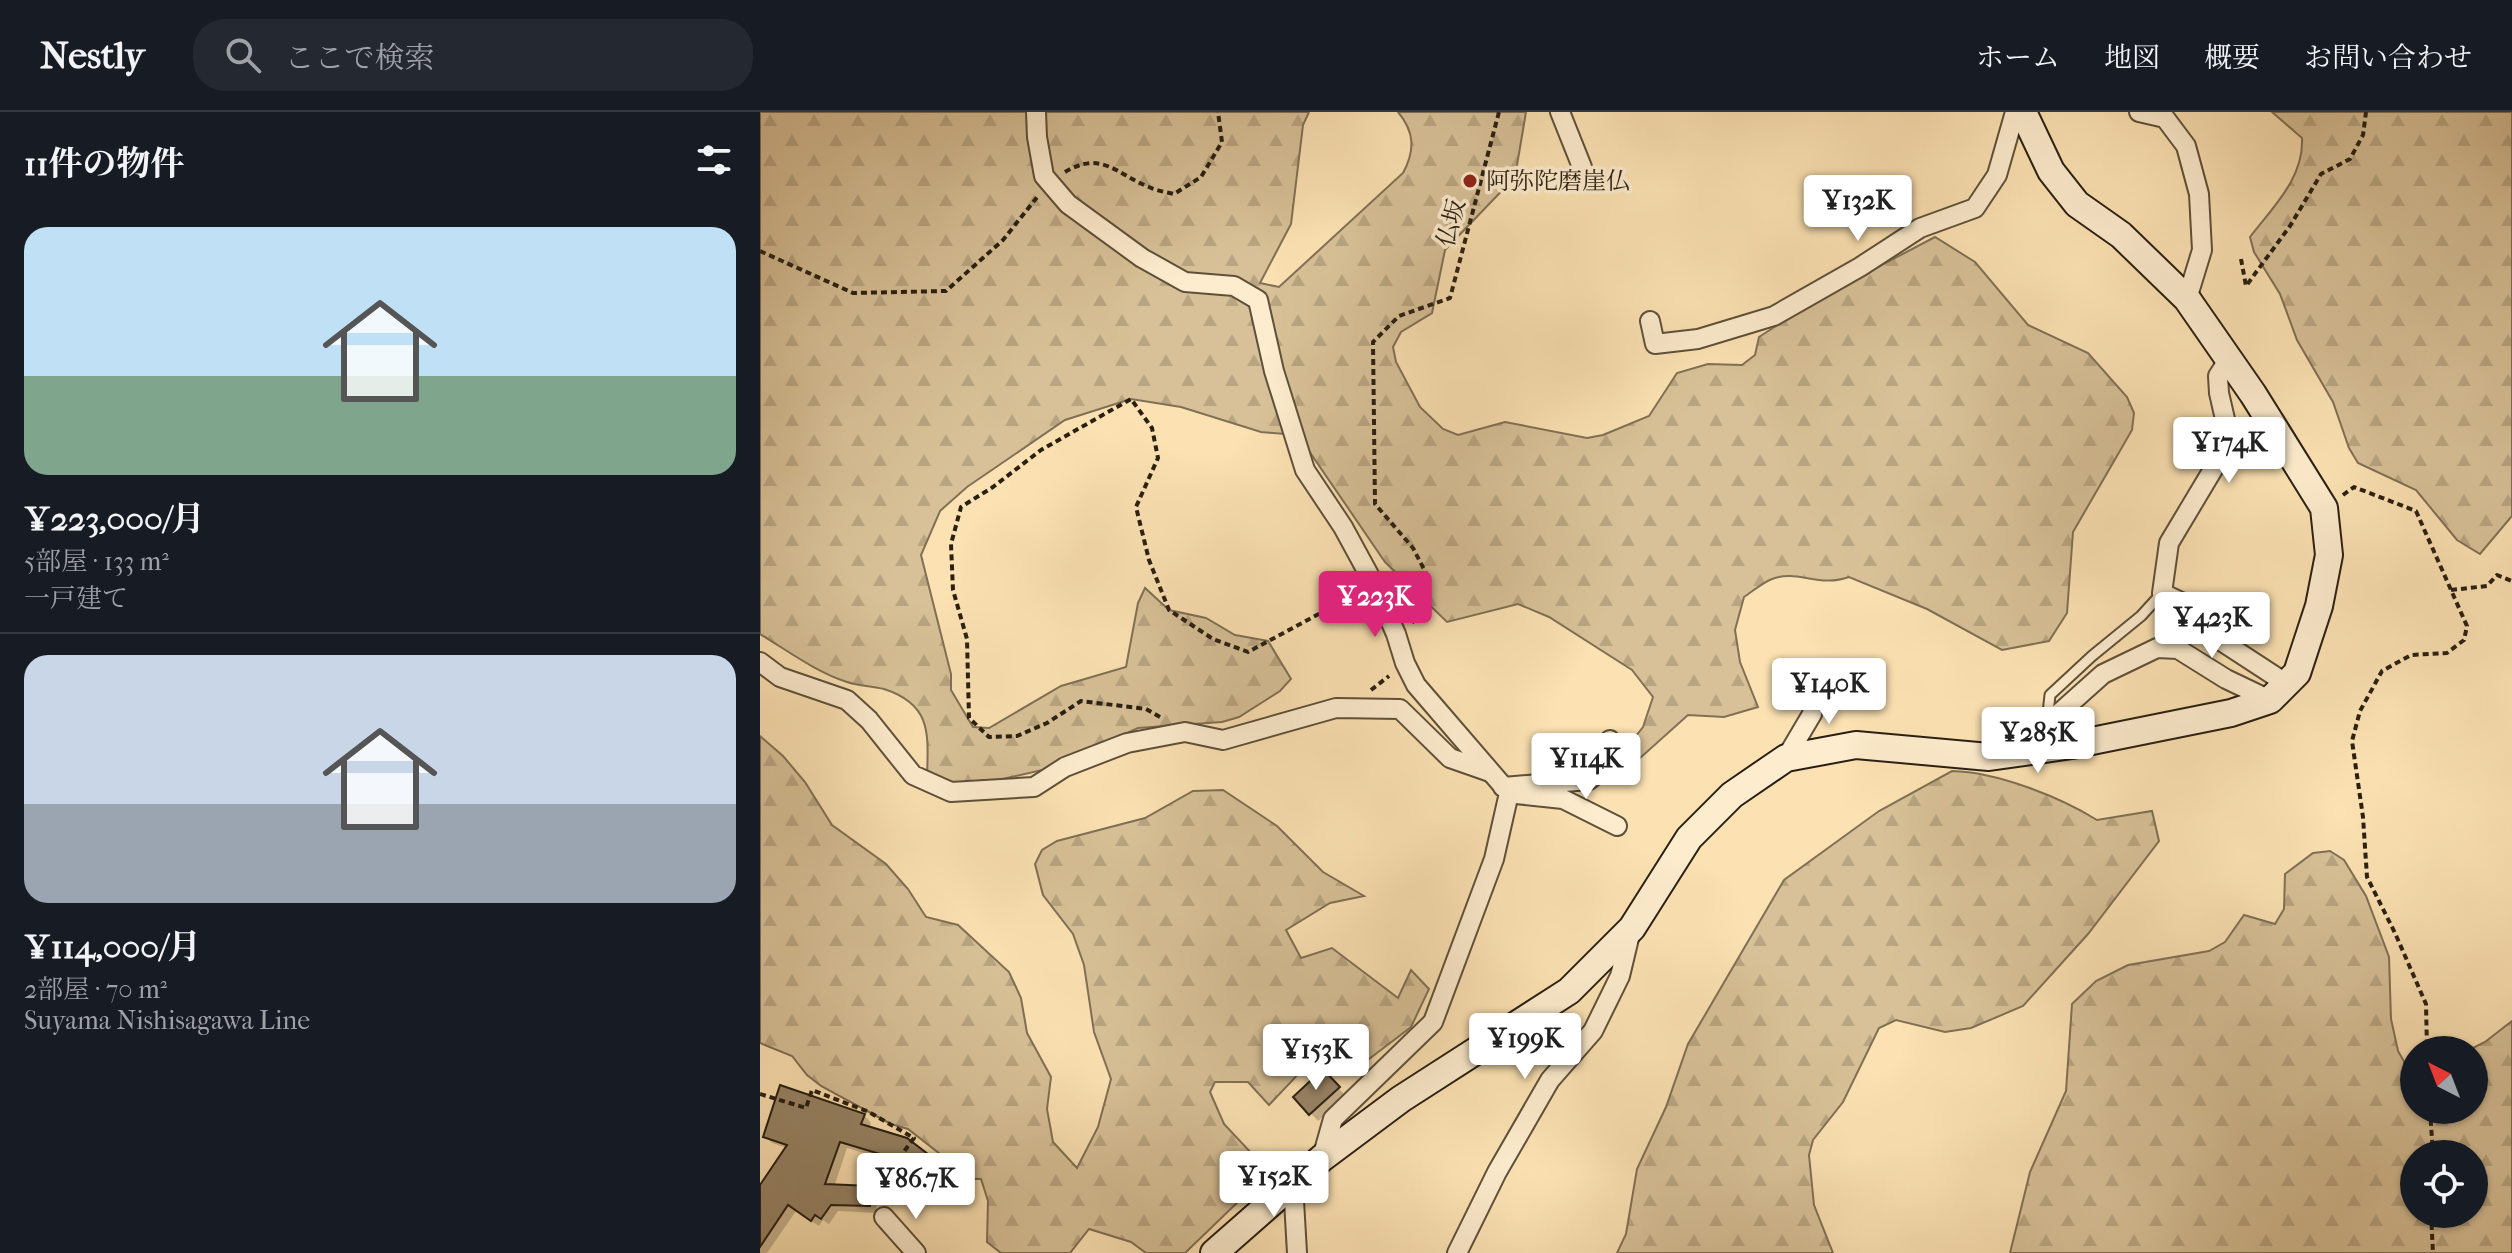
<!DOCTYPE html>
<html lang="ja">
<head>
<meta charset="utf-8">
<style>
  body { margin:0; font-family:"IM FELL French Canon","Noto Serif JP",serif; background:#242831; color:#f1f3f6; height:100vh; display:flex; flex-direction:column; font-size:30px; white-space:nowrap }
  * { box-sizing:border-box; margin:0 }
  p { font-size:26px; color:#9ea1a6 }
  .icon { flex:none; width:44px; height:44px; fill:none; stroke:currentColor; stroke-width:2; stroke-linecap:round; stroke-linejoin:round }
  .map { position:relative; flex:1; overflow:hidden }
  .details { display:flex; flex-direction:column; background:#171b24; width:760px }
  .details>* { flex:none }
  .needle { width:52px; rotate:318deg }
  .fabs { position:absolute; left:1640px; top:924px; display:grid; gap:16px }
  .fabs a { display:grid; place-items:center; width:88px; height:88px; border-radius:50%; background:#171b24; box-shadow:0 2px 6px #0004; font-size:40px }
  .price { position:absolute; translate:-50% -68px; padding:0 18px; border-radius:8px; background:#fff; color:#222; font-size:26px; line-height:52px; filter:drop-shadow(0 2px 4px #0008) }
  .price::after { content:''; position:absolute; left:50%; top:48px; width:24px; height:18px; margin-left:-12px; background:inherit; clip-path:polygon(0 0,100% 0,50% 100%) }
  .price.selected { background:#db2777; color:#fff }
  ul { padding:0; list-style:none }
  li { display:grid; align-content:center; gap:16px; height:424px; padding:0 24px }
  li+li { border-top:2px solid #363941 }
  li span { display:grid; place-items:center; height:248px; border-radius:24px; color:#555 }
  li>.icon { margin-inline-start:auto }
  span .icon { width:144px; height:144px; fill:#fffc; stroke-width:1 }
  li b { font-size:34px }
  h2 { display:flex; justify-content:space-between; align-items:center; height:96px; padding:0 24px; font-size:34px }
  header { display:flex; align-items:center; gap:48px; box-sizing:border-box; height:112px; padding:0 40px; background:#171b24; border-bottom:2px solid #363941 }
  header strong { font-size:38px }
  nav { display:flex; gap:44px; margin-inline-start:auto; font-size:28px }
  .search { width:560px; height:72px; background:#242831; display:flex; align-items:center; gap:20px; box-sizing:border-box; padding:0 28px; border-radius:32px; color:#9ea1a6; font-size:30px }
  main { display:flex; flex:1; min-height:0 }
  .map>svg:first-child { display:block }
  .forest { fill:url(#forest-firs); stroke:#807055; stroke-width:2; fill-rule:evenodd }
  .shadow { fill:#0003 }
  .building { fill:#978466; stroke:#291f12; stroke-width:2 }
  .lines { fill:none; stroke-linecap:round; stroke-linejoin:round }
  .lane-casing { stroke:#5e503a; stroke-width:13 }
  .street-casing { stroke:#5e503a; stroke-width:22 }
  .secondary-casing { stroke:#291f12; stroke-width:30 }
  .path { stroke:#291f12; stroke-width:4; stroke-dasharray:6 4; stroke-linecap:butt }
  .lane { stroke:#fdecce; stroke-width:9 }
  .street { stroke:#fdecce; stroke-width:18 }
  .secondary { stroke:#fdecce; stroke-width:26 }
  .poi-dot { fill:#8f2418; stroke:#fdecce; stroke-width:3 }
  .labels { text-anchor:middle; stroke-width:7; stroke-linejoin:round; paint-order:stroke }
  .poi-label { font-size:24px; fill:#291f12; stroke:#fdecce; text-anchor:start }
  .street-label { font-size:24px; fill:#291f12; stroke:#fdecce }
</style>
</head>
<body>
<header>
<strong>Nestly</strong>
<div class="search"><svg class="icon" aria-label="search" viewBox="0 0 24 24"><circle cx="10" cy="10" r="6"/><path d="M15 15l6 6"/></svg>ここで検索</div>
<nav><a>ホーム</a><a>地図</a><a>概要</a><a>お問い合わせ</a></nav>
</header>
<main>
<section class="details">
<h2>11件の物件<svg class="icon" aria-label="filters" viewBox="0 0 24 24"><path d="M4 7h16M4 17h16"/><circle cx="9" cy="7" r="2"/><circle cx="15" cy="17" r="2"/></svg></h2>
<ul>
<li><span style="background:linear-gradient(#bfe0f5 60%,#7fa58c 0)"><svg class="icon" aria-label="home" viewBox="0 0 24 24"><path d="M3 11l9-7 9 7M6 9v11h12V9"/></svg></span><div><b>¥223,000/月</b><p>5部屋 · 133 m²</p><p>一戸建て</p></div></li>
<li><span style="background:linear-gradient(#c9d6e8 60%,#9aa5b1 0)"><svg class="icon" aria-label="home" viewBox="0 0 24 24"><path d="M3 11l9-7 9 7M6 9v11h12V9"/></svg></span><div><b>¥114,000/月</b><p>2部屋 · 70 m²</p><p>Suyama Nishisagawa Line</p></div></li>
</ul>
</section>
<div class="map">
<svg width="1752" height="1141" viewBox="0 0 1752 1141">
  <defs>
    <pattern id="forest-firs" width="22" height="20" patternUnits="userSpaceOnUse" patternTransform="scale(2)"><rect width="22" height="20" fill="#d8c198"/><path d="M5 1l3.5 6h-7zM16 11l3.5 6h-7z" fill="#b9a582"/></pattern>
  </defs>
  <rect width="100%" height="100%" fill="#fce2b3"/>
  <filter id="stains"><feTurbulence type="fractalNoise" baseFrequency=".0025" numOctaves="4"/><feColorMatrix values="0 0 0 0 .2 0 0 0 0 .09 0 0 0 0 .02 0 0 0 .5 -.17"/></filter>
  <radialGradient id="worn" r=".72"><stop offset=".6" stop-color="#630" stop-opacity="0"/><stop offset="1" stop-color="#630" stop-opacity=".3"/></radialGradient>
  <g class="forest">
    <path d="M0,0H549L543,13L531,112L500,171L519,175L643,61C655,39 655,20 638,0H766L755,65L685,138L672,201L641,220L633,235L636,250L660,295L683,317L698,323L745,310L827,326L843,323L889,304L917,261L948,252L982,253L995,243L999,225L1059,186L1175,125L1215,150L1268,213L1328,241L1367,285L1374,301L1372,318L1313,420L1307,501L1289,529L1242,538L1167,497L1089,465C1059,476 1037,457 1012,467C1002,471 993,479 984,485L975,518L980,550L998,595L964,605L928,603L879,647L863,655L864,639L883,615L893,585L872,558L789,505L758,492L687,510L625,450L538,323L501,320L421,295L371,287L305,308L207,375L180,399L161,443L191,562V578L213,615L229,616L301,574L366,555L378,491L385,476L409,498L446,506L475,523L508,529L531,567L520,579L479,605L462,610L378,616L291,656L198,677L167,667C168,623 173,593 124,577C112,574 99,574 87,570C56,560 28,539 0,522Z"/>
    <path d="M1512,0H1752V404L1720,442L1697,428L1656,378L1598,351L1589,336L1573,290L1537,228L1520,182L1494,140L1490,125C1513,95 1544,66 1542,26Z"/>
    <path d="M0,624L23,644L45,670L72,713L126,752L148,777L166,805L198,813L249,860L261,886L267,921L291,965L287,997L293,1030L317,1056L338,1015L351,967L334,920L324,853L313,822L283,783L275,752L282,738L297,729L385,706L433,679L463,678L517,714L563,760L604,784L570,791L526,818L541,846L572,836L638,886L651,858L669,877L651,915L592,960L575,943L542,958L509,993L488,970H455L450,980L464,1012L509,1060L425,1141H386L371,1130L329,1117L310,1141H241L227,1130L228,1089L221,1067L167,1066L180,1042L148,1017L131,1012L61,974L47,963L32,944L0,931Z"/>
    <path d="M1192,659C1237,660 1300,685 1337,708L1392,699L1399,729L1328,822L1263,894L1211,916L1185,920L1136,908L1119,916L1083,990L1053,1028L1049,1043L1054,1093L1073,1141H857L866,1122L877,1057L906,995L928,932L1024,768L1119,699Z"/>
    <path d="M1570,739L1584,748L1606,784L1629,845L1631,907L1638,939L1654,967V998H1714V938H1709L1725,930L1752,909V1141H1250L1270,1060L1306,979L1312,892L1336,869L1368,853L1449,839L1465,830L1484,803L1515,812L1524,797L1525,762L1553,741ZM1654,1042H1714V1102H1654Z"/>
  </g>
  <g class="shadow">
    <path d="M563,960L586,984L558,1009L536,985Z"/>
    <path d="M104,1003L111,1011L109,1016L172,1047L179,1054L151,1091L133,1077L140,1052L87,1036L74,1075L110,1076L117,1083L116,1101L78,1099L69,1112L63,1108L59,1114L36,1099L7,1141H0V1076L27,1036L12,1031L5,1024Z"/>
  </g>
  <g class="building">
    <path d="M563,957L580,975L549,1003L533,985Z"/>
    <path d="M20,973L105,1002L101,1012L147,1026L173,1046L142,1085L123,1070L140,1048L80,1030L65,1072L111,1074L110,1094L71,1093L61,1107L55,1103L51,1109L28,1093L0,1135V1073L27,1033L3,1025Z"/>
  </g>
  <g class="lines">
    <g class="lane-casing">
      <path id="lane" d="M1287,610L1290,583L1332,544L1381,504L1402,481"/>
    </g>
    <g class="street-casing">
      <g id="street">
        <path d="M276,0L277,25L284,64L308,92L382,146L425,170L474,174L498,188L514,259L545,358L583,415L614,472L636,522L645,551L656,573L749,681L734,747L673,910L573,1007L562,1046"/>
        <path d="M800,0L822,55"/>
        <path d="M1379,0L1405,6L1426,34L1439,82L1442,138L1427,187"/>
        <path d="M890,209L895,232L938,227L1014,204L1100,155L1160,116L1215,96L1237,63L1255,0"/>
        <path d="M1469,247L1458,264L1459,281L1470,329L1409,431L1402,481L1423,491L1455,525L1527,572"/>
        <path d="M0,550L20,565L87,588L109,608L153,663L191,680L274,675L305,655L367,631L425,620L463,628L576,596L640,597L690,646L730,660"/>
        <path d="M1268,639L1286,613L1343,562L1397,536L1418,537L1466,567L1510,588"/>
        <path d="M1026,646L1052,602L1057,563"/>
        <path d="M743,675L829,668L845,655L850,628"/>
        <path d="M756,682L803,687L857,714"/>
        <path d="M533,1071L537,1141"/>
        <path d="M124,1105L156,1141"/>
        <path d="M697,1141L737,1060L790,968L833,919L860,864L871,818"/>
      </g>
    </g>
    <g class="secondary-casing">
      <path id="secondary" d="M454,1141L562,1046L641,987L809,879L872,816L929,726L972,683L1026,646L1096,633L1229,645L1312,633L1471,601L1510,588L1537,561L1559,494L1569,443L1564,396L1493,282L1427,187L1361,123L1317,92L1291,59L1263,0"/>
    </g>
    <g class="path">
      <path d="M305,60C342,38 356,62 389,75C397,79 406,80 414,82L441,65L462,30L458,0"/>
      <path d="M0,139L93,181L186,179L243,128L278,84"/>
      <path d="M1481,147L1486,174L1530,114L1561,62L1590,47L1603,23L1606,0"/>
      <path d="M1583,383L1594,375L1656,399L1707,514L1704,528L1687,541L1651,543L1622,559L1600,599L1592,629L1603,705L1607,765L1635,821L1666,892L1667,938"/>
      <path d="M1691,478L1727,474L1737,463L1752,469"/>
      <path d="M652,511L666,489L668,465L653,436L615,392L613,230L639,204L690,186L739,0"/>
      <path d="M611,578L629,564"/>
      <path d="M400,605L386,597L321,589L287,611L257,624L229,625L209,606L207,527L193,478L191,432L201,395L233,375L281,338L371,287L392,316L398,346L376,395L389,448L409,498L453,527L488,540L598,481"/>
      <path d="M0,982L46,996L52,978L109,1000L154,1026L120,1072L117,1089"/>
      <path d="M1670,998L1673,1042"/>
      <path d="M1671,1102L1673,1141"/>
    </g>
    <use href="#lane" class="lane"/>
    <use href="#street" class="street"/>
    <use href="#secondary" class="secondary"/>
  </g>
  <circle class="poi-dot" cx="710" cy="69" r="8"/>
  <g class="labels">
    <g class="poi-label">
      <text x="726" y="77">阿弥陀磨崖仏</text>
    </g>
    <g class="street-label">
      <text transform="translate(691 111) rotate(-75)" y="8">仏坂</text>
    </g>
  </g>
  <rect width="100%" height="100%" filter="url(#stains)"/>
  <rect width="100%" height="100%" fill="url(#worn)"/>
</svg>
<div class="fabs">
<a><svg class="needle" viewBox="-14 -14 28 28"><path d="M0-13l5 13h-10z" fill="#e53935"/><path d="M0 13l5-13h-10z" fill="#9ea1a6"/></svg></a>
<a><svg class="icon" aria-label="locate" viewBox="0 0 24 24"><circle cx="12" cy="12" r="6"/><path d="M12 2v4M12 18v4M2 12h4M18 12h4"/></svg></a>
</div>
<b class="price" style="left:1098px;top:131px">¥132K</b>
<b class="price" style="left:1469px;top:373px">¥174K</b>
<b class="price selected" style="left:615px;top:527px">¥223K</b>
<b class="price" style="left:1452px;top:548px">¥423K</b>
<b class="price" style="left:1069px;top:614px">¥140K</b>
<b class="price" style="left:1278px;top:663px">¥285K</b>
<b class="price" style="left:826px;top:689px">¥114K</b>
<b class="price" style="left:765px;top:969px">¥199K</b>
<b class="price" style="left:556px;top:980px">¥153K</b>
<b class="price" style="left:514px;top:1107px">¥152K</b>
<b class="price" style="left:156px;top:1109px">¥86.7K</b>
</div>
</main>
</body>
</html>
